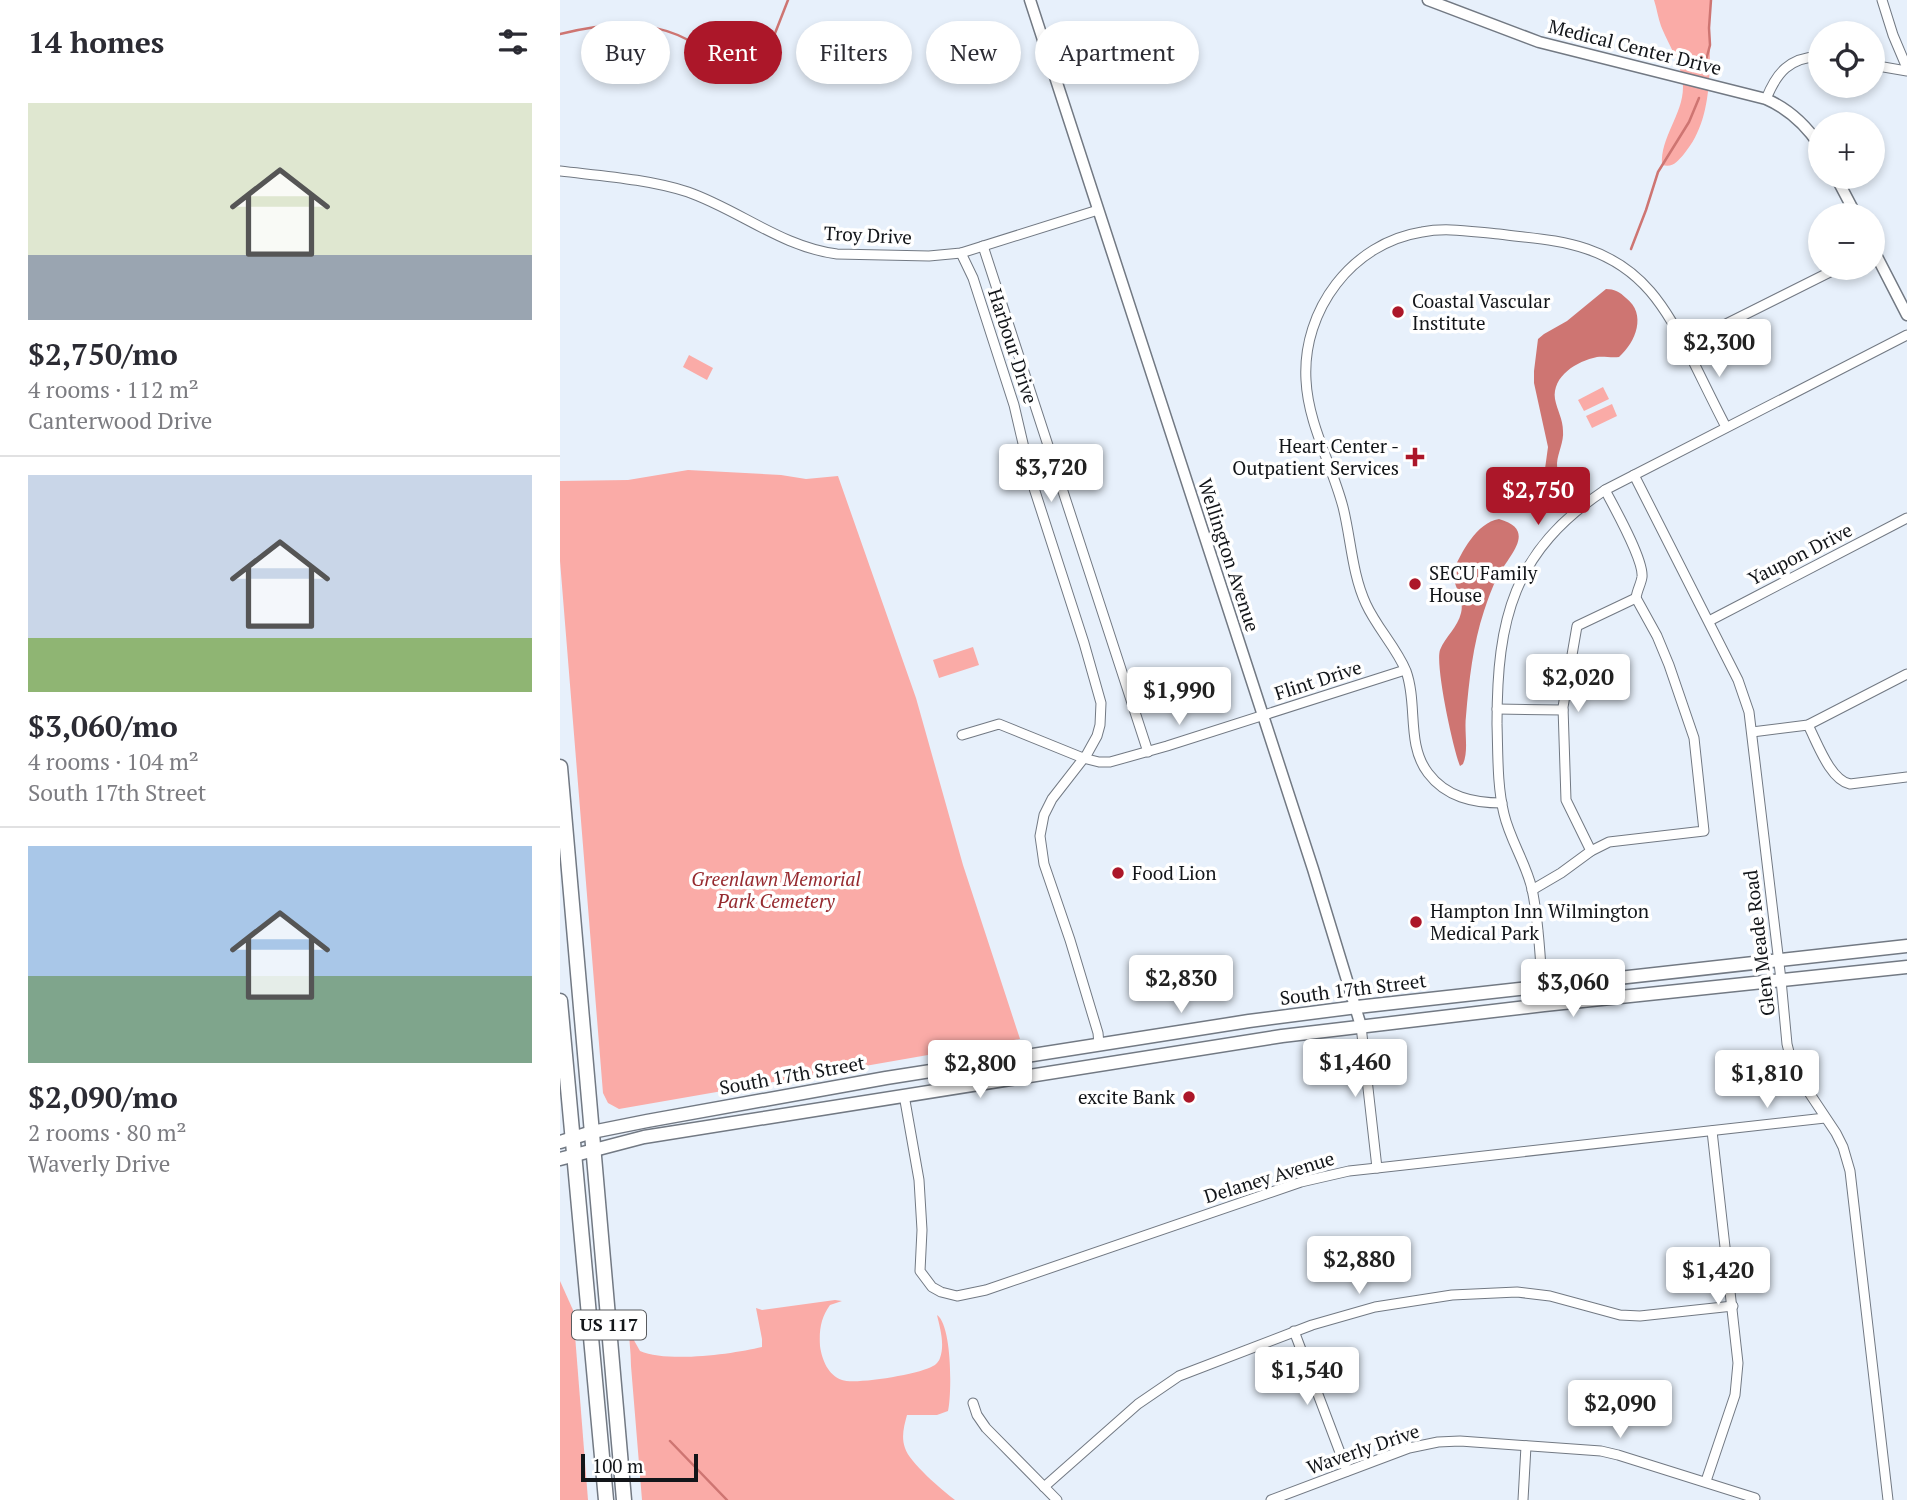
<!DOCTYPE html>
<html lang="en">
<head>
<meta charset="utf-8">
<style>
  body { margin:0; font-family:"PT Serif",serif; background:#f7f7f7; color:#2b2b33; height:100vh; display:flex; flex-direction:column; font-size:26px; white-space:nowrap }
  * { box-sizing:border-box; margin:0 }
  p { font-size:23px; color:#7c7c81 }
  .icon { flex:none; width:38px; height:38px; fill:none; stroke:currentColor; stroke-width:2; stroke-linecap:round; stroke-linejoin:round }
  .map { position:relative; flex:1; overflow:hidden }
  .side { display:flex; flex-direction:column; background:#fff; width:560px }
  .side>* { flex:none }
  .banner { position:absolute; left:21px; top:21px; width:665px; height:63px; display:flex; gap:14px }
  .controls { position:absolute; left:1248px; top:21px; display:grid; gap:14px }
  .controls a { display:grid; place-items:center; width:77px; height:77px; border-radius:50%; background:#fff; box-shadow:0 4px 10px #0003; font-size:35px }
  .scale { position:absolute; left:21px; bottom:18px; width:117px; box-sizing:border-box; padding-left:7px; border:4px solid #121519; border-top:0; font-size:19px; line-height:24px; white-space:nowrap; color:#121519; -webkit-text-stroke:5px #fff; paint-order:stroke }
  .price { position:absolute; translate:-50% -60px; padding:0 16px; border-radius:7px; background:#fff; color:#222; font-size:23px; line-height:46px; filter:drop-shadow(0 2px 4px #0008) }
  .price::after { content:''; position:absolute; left:50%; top:42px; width:21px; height:16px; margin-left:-10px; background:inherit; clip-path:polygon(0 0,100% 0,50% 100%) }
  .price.selected { background:#ac1729; color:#fff }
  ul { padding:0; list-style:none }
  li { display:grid; align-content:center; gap:14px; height:371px; padding:0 28px }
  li+li { border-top:2px solid #e1e1e2 }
  li span { display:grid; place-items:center; height:217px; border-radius:0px; color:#555 }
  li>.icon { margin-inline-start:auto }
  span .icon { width:126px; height:126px; fill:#fffc; stroke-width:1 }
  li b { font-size:30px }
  h2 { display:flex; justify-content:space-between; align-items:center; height:84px; padding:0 28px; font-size:30px }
  .tag { padding:0 24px; border-radius:32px; background:#fff; box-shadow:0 4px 10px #0003; font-size:24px; line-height:63px }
  .tag.selected { background:#ac1729; color:#fff }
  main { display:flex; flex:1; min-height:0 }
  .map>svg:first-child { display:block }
  .green { fill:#faaba7 }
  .water { fill:#ce7572 }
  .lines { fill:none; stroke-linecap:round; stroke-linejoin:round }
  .stream { stroke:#ce7572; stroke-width:2.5 }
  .minor-casing { stroke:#727983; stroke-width:11 }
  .tertiary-casing { stroke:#727983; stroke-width:13 }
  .secondary-casing { stroke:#727983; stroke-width:15 }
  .primary-casing { stroke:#727983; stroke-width:17 }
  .minor { stroke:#fff; stroke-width:9 }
  .tertiary { stroke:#fff; stroke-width:10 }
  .secondary { stroke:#fff; stroke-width:12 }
  .primary { stroke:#fff; stroke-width:14 }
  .poi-dot { fill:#ac1729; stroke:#fff; stroke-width:2.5 }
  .labels { text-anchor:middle; stroke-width:7; stroke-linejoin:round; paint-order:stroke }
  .shield { fill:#fff; stroke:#595b5e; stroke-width:2 }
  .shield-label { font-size:18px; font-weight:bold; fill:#121519 }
  .street-label { font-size:19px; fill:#121519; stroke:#fff }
  .poi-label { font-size:19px; fill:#121519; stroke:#fff; text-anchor:start }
  .park-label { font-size:19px; font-style:italic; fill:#962a2f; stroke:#fff }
</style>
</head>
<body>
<main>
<section class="side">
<h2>14 homes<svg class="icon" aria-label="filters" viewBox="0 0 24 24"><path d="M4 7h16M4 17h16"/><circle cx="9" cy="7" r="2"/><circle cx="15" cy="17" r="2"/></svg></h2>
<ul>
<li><span style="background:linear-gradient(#dfe7d0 70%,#9aa5b1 0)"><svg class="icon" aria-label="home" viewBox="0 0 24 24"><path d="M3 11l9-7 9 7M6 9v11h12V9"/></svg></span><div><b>$2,750/mo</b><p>4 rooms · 112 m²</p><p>Canterwood Drive</p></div></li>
<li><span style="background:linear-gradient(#c9d6e8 75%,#8fb573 0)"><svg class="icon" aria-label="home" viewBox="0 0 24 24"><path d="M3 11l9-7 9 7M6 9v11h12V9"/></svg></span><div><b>$3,060/mo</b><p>4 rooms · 104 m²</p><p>South 17th Street</p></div></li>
<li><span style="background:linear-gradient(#a9c7e8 60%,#7fa58c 0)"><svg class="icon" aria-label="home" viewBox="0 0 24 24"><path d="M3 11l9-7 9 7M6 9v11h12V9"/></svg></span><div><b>$2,090/mo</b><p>2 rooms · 80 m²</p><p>Waverly Drive</p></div></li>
</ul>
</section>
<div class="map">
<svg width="1347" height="1500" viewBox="0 0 1347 1500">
  <rect width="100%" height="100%" fill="#e7f0fb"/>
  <g class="green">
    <path d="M1094,0H1151C1147,50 1159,113 1124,154C1117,162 1113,168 1102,165C1100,137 1123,115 1123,87C1123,66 1109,46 1101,26C1098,18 1097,9 1094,0Z"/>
    <path d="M129,355L153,368L147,380L123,367Z"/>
    <path d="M1043,387L1049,399L1024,411L1018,400Z"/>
    <path d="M1052,404L1057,416L1032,428L1026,416Z"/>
    <path d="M128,470L221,475L246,479L278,476L356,698L403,865L460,1039L59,1109L48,1103L43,1093L0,561V481L68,480Z"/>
    <path d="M413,647L419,665L379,678L373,660Z"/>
    <path d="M0,1281L13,1310L28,1500H0Z"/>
    <path d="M275,1300L282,1301L270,1305C261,1318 259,1329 260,1346C262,1360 268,1375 282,1380C295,1385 361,1374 373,1366C376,1365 379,1361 380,1358C385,1344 380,1328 377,1315C392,1325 392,1393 388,1411L377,1415H347C344,1426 341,1437 345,1448C349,1462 383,1491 395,1500H82L71,1366C71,1347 67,1329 69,1310L71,1335L80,1351C108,1363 173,1354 202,1347V1339L196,1308L202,1310Z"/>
  </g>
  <g class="water">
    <path d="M1046,289C1054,289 1060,292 1066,298C1087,314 1076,342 1059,357C1051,358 1044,356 1037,357C1017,361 992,376 995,399C997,410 1003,419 1003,431C1004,442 998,452 997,463C997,487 1009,486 985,505C976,506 969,501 968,492L984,476L988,447L974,383V371L978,339L984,334L1007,321Z"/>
    <path d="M939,519C978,530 949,555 938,576C932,587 928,599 924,611C913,644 909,681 906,716C904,732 909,750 903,764L900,766C893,749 875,665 880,650C885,637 898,627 901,613C905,598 892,585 893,571C902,552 916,523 939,519Z"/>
  </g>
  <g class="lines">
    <g class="stream">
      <path d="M0,34C59,19 117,18 161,66L197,62L212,41L228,0"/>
      <path d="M1144,68L1150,45L1149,28L1151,0"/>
      <path d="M1071,249L1086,210L1098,172L1129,122L1139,98"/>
      <path d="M110,1441L167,1500"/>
    </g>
    <g class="minor-casing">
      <g id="minor">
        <path d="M1322,0L1333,35L1347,68"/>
        <path d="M1312,65L1347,71"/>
        <path d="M1206,99C1217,72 1229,58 1260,56"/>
        <path d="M0,171C42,176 88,179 128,192C179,210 222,247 277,254L369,256L401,253L538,210"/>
        <path d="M423,246L588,752"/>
        <path d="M401,253L413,278L454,405L472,482L524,643L541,703L540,725L537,736L527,754L492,799L484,815L480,836L484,864L510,940L538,1033L539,1044"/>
        <path d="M1124,345L1278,268"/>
        <path d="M1074,475L1178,680L1189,712L1221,980L1227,1044L1231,1060L1238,1076L1276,1133L1283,1147L1290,1171L1328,1500"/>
        <path d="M1149,621L1347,518"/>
        <path d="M937,709L1003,710"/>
        <path d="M1248,725C1257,742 1270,780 1290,784L1347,777"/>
        <path d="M1192,732L1248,725L1347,674"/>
        <path d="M402,735L439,724L523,758L539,762H550L607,746L845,670"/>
        <path d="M942,803C913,803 886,797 868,773C846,744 858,704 846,671C836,647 817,628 806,604C792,574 791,539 783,507C772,465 748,424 746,380C742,310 792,243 862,232C887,227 913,232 939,234C968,238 999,239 1027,249C1083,268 1105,307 1131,357C1143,381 1154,404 1166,427"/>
        <path d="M1031,851L1006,800L1003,707L1017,626L1076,598"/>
        <path d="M972,890L1001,873L1031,851L1049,842L1144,831L1134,738L1109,665L1097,636L1076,598C1077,590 1081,584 1082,577C1084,560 1054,507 1045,490"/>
        <path d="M984,1005C980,966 980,926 972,889C966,863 950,840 944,814C937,785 938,753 937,724C937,619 953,551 1045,490L1347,335"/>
        <path d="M801,1026L817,1168"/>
        <path d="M344,1095L359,1180L362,1230L360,1271L372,1287L381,1292L397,1296L426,1290L741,1182L789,1171L817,1168L1265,1118"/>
        <path d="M734,1331L787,1471"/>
        <path d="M413,1403L417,1415L426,1428L497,1500"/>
        <path d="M1146,1481L1175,1395L1178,1363L1152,1131"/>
        <path d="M484,1487L578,1404L619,1376L752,1325L815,1307L892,1295L957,1292L990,1296L1060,1315L1080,1316L1173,1306"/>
        <path d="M711,1500L849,1448L878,1442L900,1441L1041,1451L1058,1455L1195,1498"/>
        <path d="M963,1500L966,1446"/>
      </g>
    </g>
    <g class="tertiary-casing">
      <g id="tertiary">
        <path d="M470,0L753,869L801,1026"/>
        <path d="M868,0L979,42L1206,99C1229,109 1246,125 1260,146"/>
        <path d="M1276,177L1296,215"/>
        <path d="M1312,247L1347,315"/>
      </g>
    </g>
    <g class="secondary-casing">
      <g id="secondary">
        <path d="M0,1142L32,1132L87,1121L326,1078L689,1021L797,1007L1347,946"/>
        <path d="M0,1159L84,1137L722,1036L984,1005L1347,967"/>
      </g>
    </g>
    <g class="primary-casing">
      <g id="primary">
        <path d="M0,767L64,1500"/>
        <path d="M0,1001L46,1500"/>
      </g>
    </g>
    <use href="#minor" class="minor"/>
    <use href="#tertiary" class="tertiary"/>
    <use href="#secondary" class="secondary"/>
    <use href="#primary" class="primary"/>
  </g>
  <g class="poi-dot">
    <circle cx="838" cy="312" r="7"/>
    <path d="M851.5 446.5h7v7h7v7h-7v7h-7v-7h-7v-7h7z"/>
    <circle cx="855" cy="584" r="7"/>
    <circle cx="558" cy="873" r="7"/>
    <circle cx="856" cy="922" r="7"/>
    <circle cx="629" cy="1097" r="7"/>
  </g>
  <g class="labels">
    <rect class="shield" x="12" y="1310.5" width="74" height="29" rx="5"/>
    <g class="shield-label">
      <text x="49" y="1331">US 117</text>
    </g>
    <g class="street-label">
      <text transform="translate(1075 47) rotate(14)" y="7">Medical Center Drive</text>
      <text transform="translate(308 235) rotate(3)" y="7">Troy Drive</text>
      <text transform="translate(453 346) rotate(72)" y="7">Harbour Drive</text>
      <text transform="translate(1240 554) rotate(-27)" y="7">Yaupon Drive</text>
      <text transform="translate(669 555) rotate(72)" y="7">Wellington Avenue</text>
      <text transform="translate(758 680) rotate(-18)" y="7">Flint Drive</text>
      <text transform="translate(1199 943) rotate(-97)" y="7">Glen Meade Road</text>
      <text transform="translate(793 989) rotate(-7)" y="7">South 17th Street</text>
      <text transform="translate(232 1075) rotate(-10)" y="7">South 17th Street</text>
      <text transform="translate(709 1177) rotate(-17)" y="7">Delaney Avenue</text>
      <text transform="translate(803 1449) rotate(-19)" y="7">Waverly Drive</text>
    </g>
    <g class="poi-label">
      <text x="852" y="308">Coastal Vascular<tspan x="852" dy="22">Institute</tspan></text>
      <text x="839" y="453" text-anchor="end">Heart Center -<tspan x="839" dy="22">Outpatient Services</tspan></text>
      <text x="869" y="580">SECU Family<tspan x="869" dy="22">House</tspan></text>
      <text x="572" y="880">Food Lion</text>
      <text x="870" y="918">Hampton Inn Wilmington<tspan x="870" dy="22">Medical Park</tspan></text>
      <text x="615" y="1104" text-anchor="end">excite Bank</text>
    </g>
    <g class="park-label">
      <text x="216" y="886">Greenlawn Memorial<tspan x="216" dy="22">Park Cemetery</tspan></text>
    </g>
  </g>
</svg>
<div class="controls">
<a><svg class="icon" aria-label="locate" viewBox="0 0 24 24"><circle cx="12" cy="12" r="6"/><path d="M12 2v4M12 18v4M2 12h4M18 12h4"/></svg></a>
<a>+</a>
<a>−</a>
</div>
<div class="scale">100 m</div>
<b class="price" style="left:1159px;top:379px">$2,300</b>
<b class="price" style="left:491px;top:504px">$3,720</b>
<b class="price selected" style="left:978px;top:527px">$2,750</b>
<b class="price" style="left:1018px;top:714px">$2,020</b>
<b class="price" style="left:619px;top:727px">$1,990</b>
<b class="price" style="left:621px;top:1015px">$2,830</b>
<b class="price" style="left:1013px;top:1019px">$3,060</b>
<b class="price" style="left:795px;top:1099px">$1,460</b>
<b class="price" style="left:420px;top:1100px">$2,800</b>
<b class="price" style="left:1207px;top:1110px">$1,810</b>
<b class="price" style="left:799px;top:1296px">$2,880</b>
<b class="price" style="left:1158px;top:1307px">$1,420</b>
<b class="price" style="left:747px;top:1407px">$1,540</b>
<b class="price" style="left:1060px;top:1440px">$2,090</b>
<div class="banner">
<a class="tag">Buy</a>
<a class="tag selected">Rent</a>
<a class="tag">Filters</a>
<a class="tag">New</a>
<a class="tag">Apartment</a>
</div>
</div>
</main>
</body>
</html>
